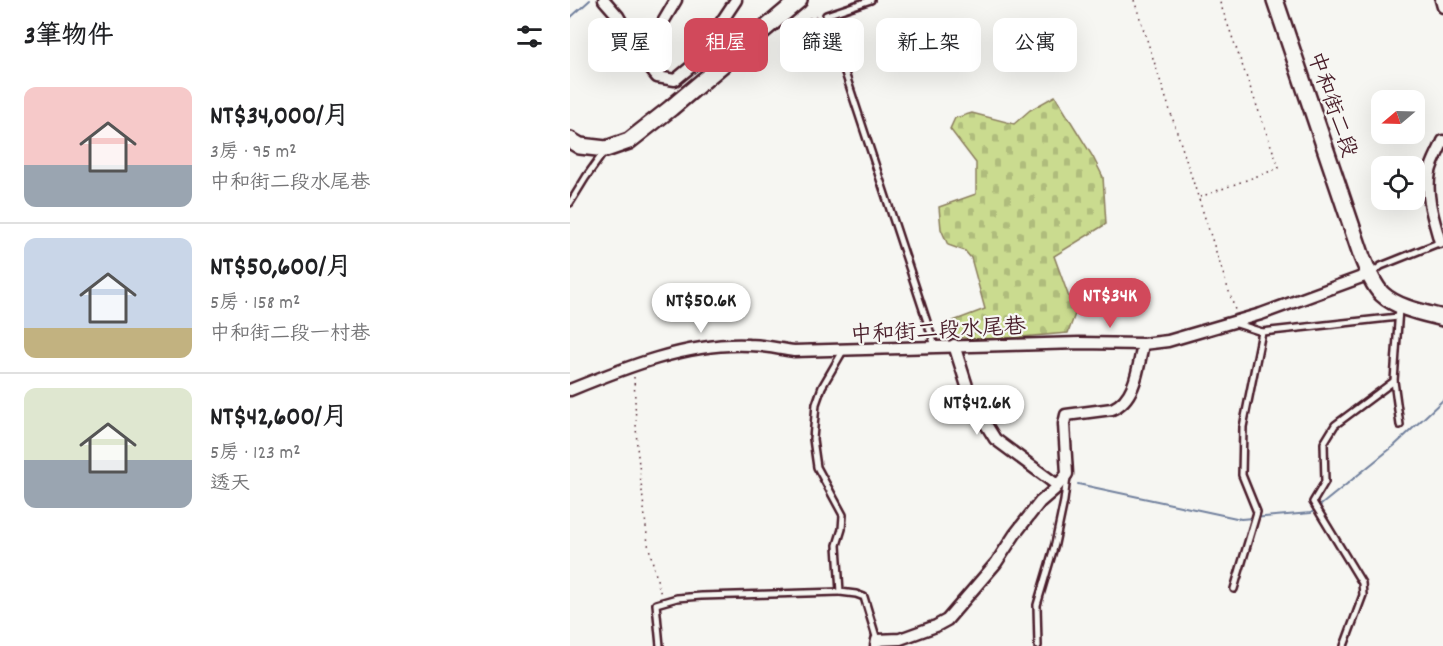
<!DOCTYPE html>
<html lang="zh-TW">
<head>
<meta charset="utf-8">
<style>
  body { margin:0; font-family:Dekko,"LXGW WenKai TC",sans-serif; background:#f6f6f6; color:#202124; height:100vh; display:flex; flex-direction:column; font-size:22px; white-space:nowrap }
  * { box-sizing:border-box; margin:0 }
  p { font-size:20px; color:#757577 }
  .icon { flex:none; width:33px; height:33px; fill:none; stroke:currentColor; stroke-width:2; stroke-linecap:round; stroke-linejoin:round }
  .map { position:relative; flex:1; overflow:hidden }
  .drawer { display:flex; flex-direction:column; background:#fff; width:570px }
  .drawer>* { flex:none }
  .hud { position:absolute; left:18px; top:18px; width:570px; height:54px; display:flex; gap:12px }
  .needle { width:39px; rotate:251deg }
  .controls { position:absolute; left:801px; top:90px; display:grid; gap:12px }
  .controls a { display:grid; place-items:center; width:54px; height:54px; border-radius:12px; background:#fff; box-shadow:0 6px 24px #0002; font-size:30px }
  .price { position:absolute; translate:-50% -51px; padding:0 14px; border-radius:21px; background:#fff; color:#222; font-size:20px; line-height:39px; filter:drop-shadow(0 2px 3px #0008) }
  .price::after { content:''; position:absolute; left:50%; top:36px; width:18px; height:14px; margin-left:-9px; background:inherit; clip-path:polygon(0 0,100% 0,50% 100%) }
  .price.active { background:#d1495b; color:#fff }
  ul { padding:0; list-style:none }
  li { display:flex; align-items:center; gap:18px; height:150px; padding:0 24px }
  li+li { border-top:2px solid #e0e0e0 }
  li span { display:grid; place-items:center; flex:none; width:168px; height:120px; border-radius:12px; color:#555 }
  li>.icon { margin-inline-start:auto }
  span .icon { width:72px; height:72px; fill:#fffc; stroke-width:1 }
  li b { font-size:26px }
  h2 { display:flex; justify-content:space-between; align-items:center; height:72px; padding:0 24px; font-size:26px }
  .chip { padding:0 21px; border-radius:12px; background:#fff; box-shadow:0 6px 24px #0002; font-size:21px; line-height:54px }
  .chip.active { background:#d1495b; color:#fff }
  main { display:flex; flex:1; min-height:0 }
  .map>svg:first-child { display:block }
  .cemetery { fill:url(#cemetery-stones); stroke:#8a7d5d; stroke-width:1.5 }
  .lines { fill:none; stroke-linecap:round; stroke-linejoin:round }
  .stream { stroke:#71809d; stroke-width:2 }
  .lane-casing { stroke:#4a1f2b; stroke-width:10 }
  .street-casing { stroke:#4a1f2b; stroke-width:15 }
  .secondary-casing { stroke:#4a1f2b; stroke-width:20 }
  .path { stroke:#4a1f2b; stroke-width:1.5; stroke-dasharray:1.5 4.5; stroke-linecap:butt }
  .lane { stroke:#f6f6f2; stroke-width:5 }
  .street { stroke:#f6f6f2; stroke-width:10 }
  .secondary { stroke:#f6f6f2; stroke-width:15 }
  .labels { text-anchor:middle; stroke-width:4.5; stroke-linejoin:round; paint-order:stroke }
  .street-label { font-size:22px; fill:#4a1f2b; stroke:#f6f6f2 }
</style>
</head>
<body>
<main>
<section class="drawer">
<h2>3筆物件<svg class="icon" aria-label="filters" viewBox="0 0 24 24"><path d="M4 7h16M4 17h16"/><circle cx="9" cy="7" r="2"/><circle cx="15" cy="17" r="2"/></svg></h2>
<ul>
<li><span style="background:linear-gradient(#f6c9c9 65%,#9aa5b1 0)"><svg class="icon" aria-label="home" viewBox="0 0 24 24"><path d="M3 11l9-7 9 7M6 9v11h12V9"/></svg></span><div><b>NT$34,000/月</b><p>3房 · 95 m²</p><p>中和街二段水尾巷</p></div></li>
<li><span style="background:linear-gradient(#c9d6e8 75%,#c2b280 0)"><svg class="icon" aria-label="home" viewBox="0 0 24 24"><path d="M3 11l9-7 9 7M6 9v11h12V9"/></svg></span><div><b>NT$50,600/月</b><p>5房 · 158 m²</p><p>中和街二段一村巷</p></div></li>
<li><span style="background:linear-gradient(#dfe7d0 60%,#9aa5b1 0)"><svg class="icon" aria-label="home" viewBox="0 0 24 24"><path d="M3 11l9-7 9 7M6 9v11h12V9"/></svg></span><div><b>NT$42,600/月</b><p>5房 · 123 m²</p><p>透天</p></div></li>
</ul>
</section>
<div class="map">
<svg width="873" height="646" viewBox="0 0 873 646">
  <defs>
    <pattern id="cemetery-stones" width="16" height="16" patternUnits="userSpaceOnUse" patternTransform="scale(1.5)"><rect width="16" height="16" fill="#cadb8f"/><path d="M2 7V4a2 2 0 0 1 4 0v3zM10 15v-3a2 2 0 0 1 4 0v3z" fill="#afbc7c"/></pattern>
  </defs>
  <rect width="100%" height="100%" fill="#f6f6f2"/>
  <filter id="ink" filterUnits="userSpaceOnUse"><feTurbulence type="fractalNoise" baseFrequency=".0167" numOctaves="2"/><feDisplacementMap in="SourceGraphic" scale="12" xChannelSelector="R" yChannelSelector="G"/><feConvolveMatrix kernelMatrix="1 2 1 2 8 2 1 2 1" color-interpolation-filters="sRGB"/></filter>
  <g filter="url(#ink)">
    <path class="cemetery" d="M485,96L523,157L533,177L536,224L484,256L505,314L498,333L416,340L381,337L383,321L415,309L401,258L395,251L378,245L371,229L369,207L406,194V163L380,129L385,118L402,113L444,124L460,110Z"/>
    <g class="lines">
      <g class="stream">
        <path d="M0,18L20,0"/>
        <path d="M508,484L671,519L741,513L825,445L873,400"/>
      </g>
      <g class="lane-casing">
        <g id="lane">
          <path d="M301,0L256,15L365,346"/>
          <path d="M0,203L16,177L34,152"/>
          <path d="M801,274L811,266L871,242"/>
          <path d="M664,323L692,332L828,317"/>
          <path d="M273,351L252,387L246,404L243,439L247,467L273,515L272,529L267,545L270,592L286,594L294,597L307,640"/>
          <path d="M824,381L830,425"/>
          <path d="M664,589L687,512L672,475L673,427L692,332"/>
          <path d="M90,646L86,604L107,598L131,596L270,592"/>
          <path d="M468,646L467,605L485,544L494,501L497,477"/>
          <path d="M774,646L793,595L792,583L743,502L755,482L754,443L765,425L824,381L829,308"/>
        </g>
      </g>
      <g class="street-casing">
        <g id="street">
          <path d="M34,0L48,16L72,58L87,77L105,80L122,66L166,0"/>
          <path d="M871,0L873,7"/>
          <path d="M72,58L106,0"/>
          <path d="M870,242C864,220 855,196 860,172C862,162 869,151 873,141"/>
          <path d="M384,345L402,402L425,439L487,485"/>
          <path d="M0,390C54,368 118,342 179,345C194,345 209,349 224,351L510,343L573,344L598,341L691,314L800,274"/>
          <path d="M306,646L307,640L330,639L366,626L377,620L426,563L445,534L470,502L484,490L497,474L494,424L496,415L542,409C566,399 568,367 573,344"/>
        </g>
      </g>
      <g class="secondary-casing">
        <g id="secondary">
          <path d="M705,0L792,257C797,269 803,285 812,294C827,308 854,313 873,318"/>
          <path d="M0,140L10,146L36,149L59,141L101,108L229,0"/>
        </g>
      </g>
      <g class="path">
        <path d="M564,0L665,310"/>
        <path d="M239,18L249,16"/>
        <path d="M630,197L709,168L649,0"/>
        <path d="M64,377L67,447L78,544L91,595"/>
      </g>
      <use href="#lane" class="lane"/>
      <use href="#street" class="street"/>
      <use href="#secondary" class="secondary"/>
    </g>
  </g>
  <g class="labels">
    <g class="street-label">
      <text transform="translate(764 104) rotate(71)" y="8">中和街二段</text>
      <text transform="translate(368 329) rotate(-3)" y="8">中和街二段水尾巷</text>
    </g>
  </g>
</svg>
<div class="controls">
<a><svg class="needle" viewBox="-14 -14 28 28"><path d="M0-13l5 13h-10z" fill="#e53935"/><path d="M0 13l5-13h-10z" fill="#757577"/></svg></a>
<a><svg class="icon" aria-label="locate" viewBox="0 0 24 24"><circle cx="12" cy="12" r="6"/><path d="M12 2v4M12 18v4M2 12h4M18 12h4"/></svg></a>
</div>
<b class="price active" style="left:540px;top:329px">NT$34K</b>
<b class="price" style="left:131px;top:334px">NT$50.6K</b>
<b class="price" style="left:407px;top:436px">NT$42.6K</b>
<div class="hud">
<a class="chip">買屋</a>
<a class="chip active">租屋</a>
<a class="chip">篩選</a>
<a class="chip">新上架</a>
<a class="chip">公寓</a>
</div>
</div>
</main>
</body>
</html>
